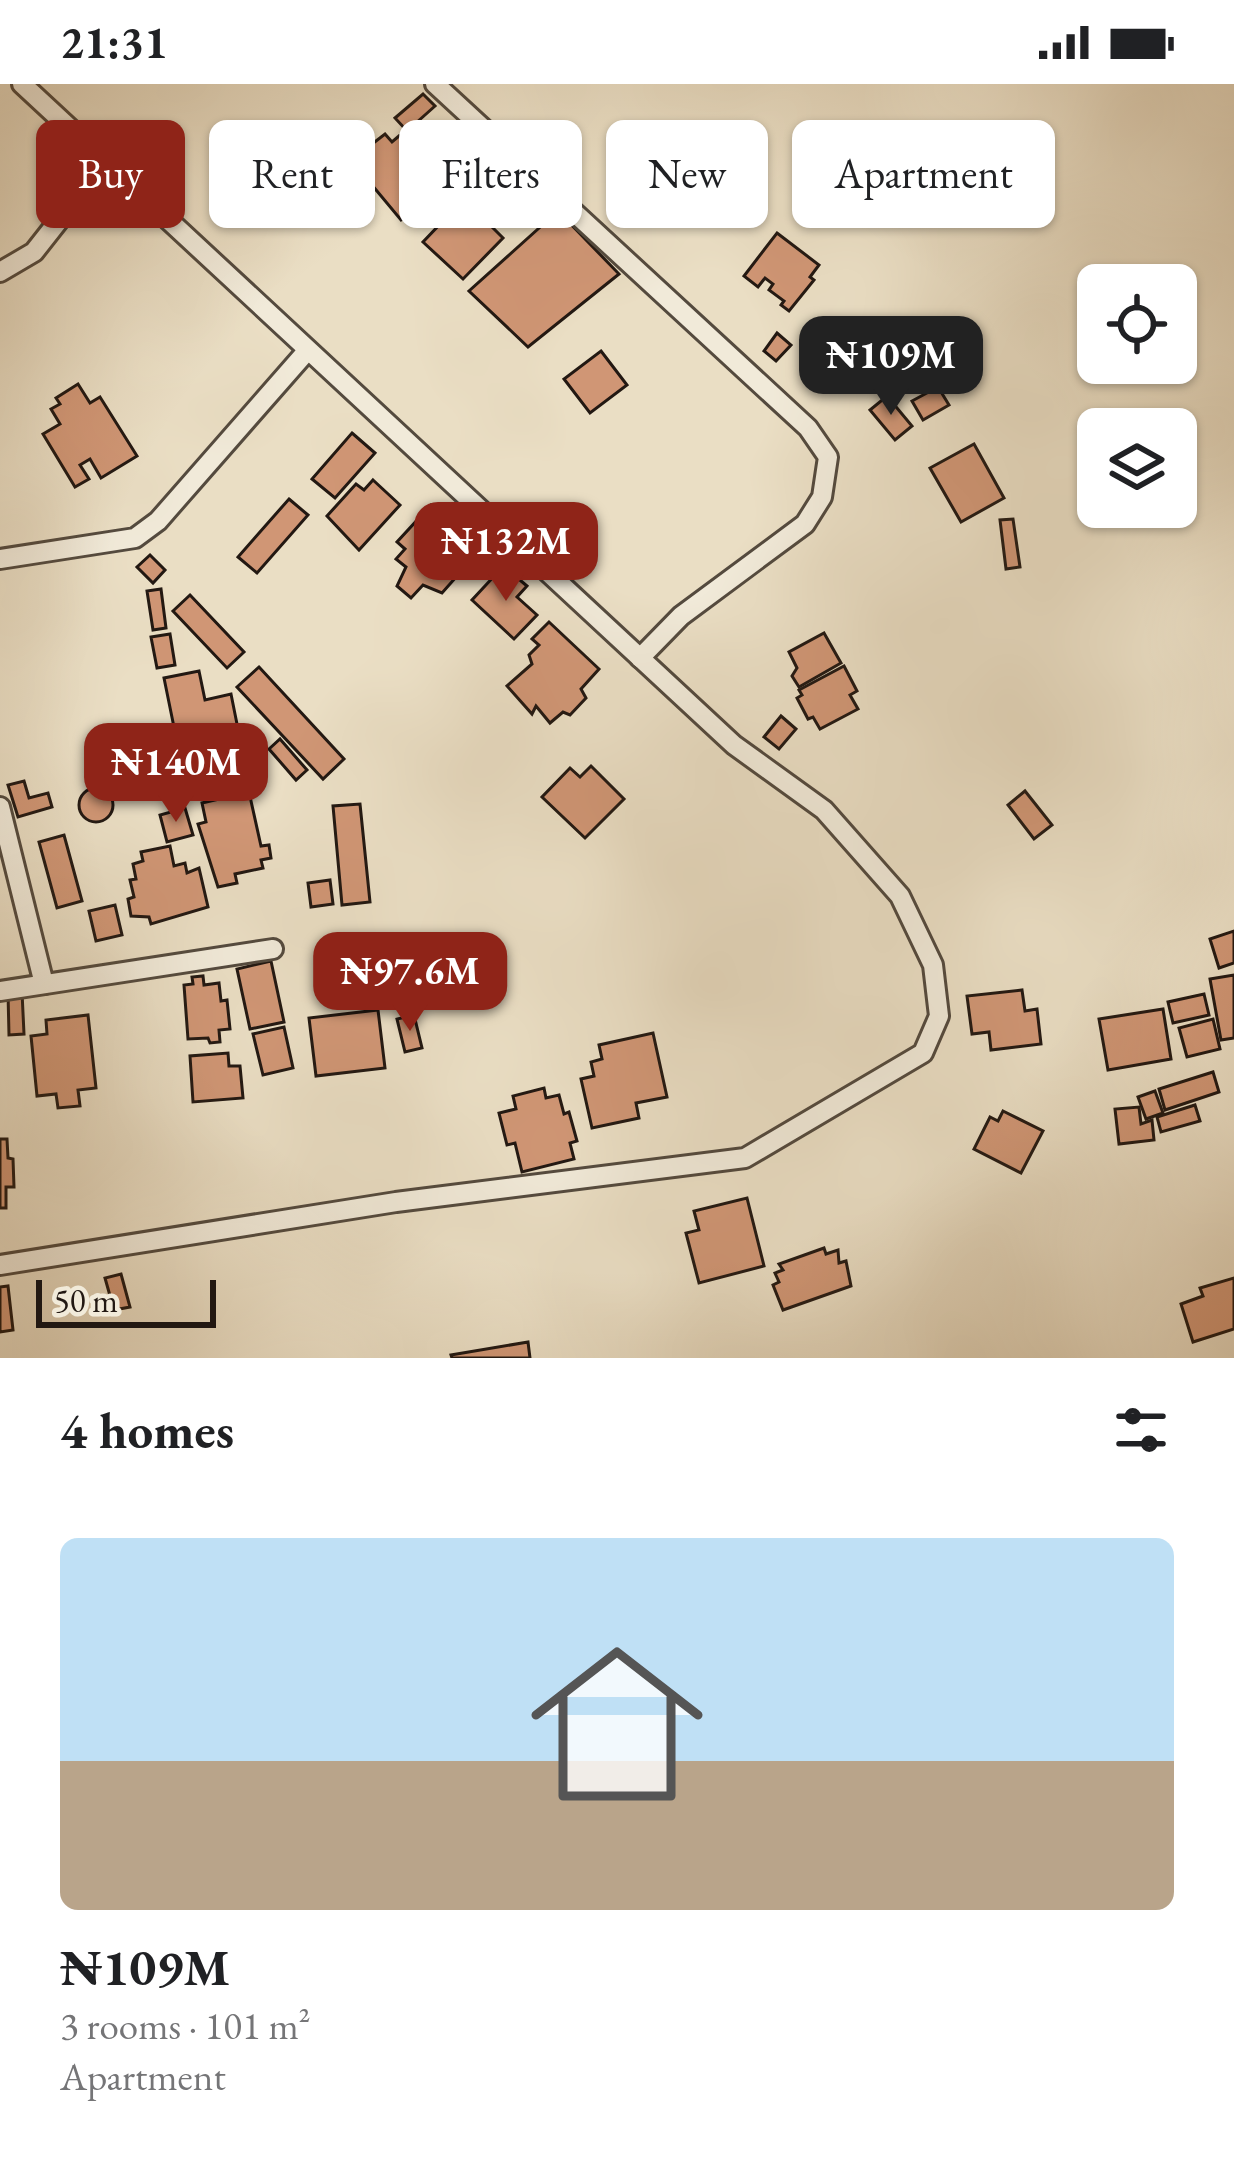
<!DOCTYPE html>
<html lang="en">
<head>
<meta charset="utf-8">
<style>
  body { margin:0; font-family:"EB Garamond",serif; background:#f6f6f6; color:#202124; height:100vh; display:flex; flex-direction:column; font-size:45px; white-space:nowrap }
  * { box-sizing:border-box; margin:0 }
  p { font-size:39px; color:#757577 }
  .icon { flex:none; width:66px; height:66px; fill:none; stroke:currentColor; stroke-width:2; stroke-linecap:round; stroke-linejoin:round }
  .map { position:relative; height:1274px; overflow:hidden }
  .drawer { display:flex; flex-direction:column; background:#fff; flex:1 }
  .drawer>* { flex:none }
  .hud { position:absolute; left:36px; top:36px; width:1164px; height:108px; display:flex; gap:24px }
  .fabs { position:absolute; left:1077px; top:180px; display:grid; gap:24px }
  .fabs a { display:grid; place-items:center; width:120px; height:120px; border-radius:18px; background:#fff; box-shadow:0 3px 9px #0004; font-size:60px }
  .scale { position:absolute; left:36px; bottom:30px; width:180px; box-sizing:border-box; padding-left:12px; border:6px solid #221812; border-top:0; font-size:33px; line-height:42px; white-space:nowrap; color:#221812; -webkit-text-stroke:9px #f1ead9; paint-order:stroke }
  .price { position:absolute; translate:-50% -102px; padding:0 27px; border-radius:24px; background:#8f2418; color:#fff; font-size:39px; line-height:78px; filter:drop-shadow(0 3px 6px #0008) }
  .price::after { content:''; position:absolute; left:50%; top:72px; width:36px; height:27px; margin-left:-18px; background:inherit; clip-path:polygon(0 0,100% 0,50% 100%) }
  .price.selected { background:#222; color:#fff }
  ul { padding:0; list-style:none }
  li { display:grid; align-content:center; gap:24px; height:636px; padding:0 60px }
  li span { display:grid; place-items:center; height:372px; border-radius:18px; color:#555 }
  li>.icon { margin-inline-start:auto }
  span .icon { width:216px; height:216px; fill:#fffc; stroke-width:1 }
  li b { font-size:51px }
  h2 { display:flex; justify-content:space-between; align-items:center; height:144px; padding:0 60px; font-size:51px }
  .chip { padding:0 42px; border-radius:18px; background:#fff; box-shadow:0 3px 9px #0004; font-size:42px; line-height:108px }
  .chip.selected { background:#8f2418; color:#fff }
  .status { display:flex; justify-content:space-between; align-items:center; height:84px; padding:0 60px; background:#fff; direction:ltr }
  .status svg { height:33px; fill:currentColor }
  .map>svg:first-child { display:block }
  .building { fill:#d09675; stroke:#221812; stroke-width:3 }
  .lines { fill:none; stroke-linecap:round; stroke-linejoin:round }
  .street-casing { stroke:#544a3e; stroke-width:24 }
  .street { stroke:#f1ead9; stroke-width:18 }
</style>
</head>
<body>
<div class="status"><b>21:31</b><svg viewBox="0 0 49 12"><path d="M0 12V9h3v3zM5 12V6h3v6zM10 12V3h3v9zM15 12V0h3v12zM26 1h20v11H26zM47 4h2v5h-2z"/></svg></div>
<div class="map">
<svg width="1234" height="1274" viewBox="0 0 1234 1274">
  <rect width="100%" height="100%" fill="#eadec4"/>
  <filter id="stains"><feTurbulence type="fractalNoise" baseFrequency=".00167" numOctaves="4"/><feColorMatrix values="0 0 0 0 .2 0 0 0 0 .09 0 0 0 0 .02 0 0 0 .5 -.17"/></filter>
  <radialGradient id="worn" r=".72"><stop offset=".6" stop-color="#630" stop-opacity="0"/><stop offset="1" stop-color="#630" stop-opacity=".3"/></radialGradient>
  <g class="building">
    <path d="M423,10L435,22L407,47L395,34Z"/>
    <path d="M385,50L392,58L399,52L436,97L418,112L423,118L401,136L357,83L360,80L354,74Z"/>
    <path d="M464,115L503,154L463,195L423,158Z"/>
    <path d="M558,127L619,190L528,263L469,207Z"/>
    <path d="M777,149L819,181L810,193L814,196L789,227L781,221L784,217L769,206L773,200L765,194L758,203L744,192Z"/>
    <path d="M777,249L791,261L776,277L764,267Z"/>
    <path d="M601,267L627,301L590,329L564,295Z"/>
    <path d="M908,275L910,302L885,303L884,277Z"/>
    <path d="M78,300L90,319L100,313L137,372L101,394L90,375L80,381L89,395L75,403L43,350L60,340L51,325L60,320L56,314Z"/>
    <path d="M938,303L949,321L923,336L912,317Z"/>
    <path d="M887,312L912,342L895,356L870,326Z"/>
    <path d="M352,349L375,369L335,414L312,395Z"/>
    <path d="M974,360L1004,414L961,438L930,384Z"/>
    <path d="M373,396L400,421L359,466L327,432L356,400L364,406Z"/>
    <path d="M289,415L308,431L257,489L238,473Z"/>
    <path d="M431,421L481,465L442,509L423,501L411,514L397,502L406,483L396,475L405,465L397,458Z"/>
    <path d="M1013,435L1020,483L1006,485L1000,436Z"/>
    <path d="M150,471L165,486L153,499L137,483Z"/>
    <path d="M497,489L508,499L514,491L527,502L517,513L537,531L514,555L472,516Z"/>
    <path d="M161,505L166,544L153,546L147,507Z"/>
    <path d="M190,511L244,568L227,584L173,527Z"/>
    <path d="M549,538L599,585L581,605L586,614L570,631L563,628L550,639L536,622L532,630L507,602L532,580L529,571L539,561L532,555Z"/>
    <path d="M824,549L841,579L799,603L792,592L797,584L789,568Z"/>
    <path d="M170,550L175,581L157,584L151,553Z"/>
    <path d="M844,582L857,607L850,611L858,625L820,645L813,633L808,635L797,614L802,611L799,606Z"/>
    <path d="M259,583L344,675L323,695L237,603Z"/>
    <path d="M199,587L205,616L231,610L238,645L177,658L164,594Z"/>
    <path d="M781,632L796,645L779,665L764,653Z"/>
    <path d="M249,649L252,667L210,673L207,655Z"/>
    <path d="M280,655L307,686L296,696L269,665Z"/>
    <path d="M242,671L247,697L193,707L188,680Z"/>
    <path d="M591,682L624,715L585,754L542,713L570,684L580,693Z"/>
    <path d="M24,697L29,714L48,709L52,723L18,733L8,701Z"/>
    <circle cx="96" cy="721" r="17"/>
    <path d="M1025,707L1052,741L1034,755L1008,721Z"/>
    <path d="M249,708L261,762L269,761L271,774L261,776L263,784L235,790L237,799L218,803L198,740L206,738L202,719Z"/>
    <path d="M360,720L370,818L342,821L333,722Z"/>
    <path d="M185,724L193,751L167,758L160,731Z"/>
    <path d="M64,751L82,817L57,824L39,758Z"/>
    <path d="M170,762L174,782L185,779L187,789L199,784L208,823L151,840L149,833L131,832L128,815L134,813L130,796L136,795L133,780L143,777L141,768Z"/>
    <path d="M330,796L333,820L311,823L308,799Z"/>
    <path d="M115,821L122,851L96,857L89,827Z"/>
    <path d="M1234,847V879L1219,884L1210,855Z"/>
    <path d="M271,877L284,938L250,945L237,885Z"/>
    <path d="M1234,891V954L1221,956L1210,895Z"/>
    <path d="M203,892L204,901L219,899L221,917L227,916L230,945L219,946L220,958L210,959L208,954L188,955L184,901L193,900L192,893Z"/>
    <path d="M1022,906L1025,927L1037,925L1041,960L991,966L989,948L972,950L967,912Z"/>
    <path d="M22,908L24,950L9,951L8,909Z"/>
    <path d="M1204,910L1209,931L1173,939L1168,918Z"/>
    <path d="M1163,925L1171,975L1108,986L1099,935Z"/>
    <path d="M378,926L385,984L316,992L309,934Z"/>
    <path d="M88,931L96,1004L78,1006L80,1022L58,1024L56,1010L37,1012L31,952L47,950L46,936Z"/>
    <path d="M414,931L422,964L405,968L397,935Z"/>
    <path d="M1213,935L1220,965L1187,973L1179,944Z"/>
    <path d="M284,943L293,984L263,991L253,950Z"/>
    <path d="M653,949L667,1013L636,1019L639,1034L592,1044L581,995L594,992L591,978L602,975L599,961Z"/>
    <path d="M228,969L229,982H240L243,1014L193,1018L190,972Z"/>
    <path d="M1213,988L1219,1008L1165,1026L1159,1005Z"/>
    <path d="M544,1004L546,1014L559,1011L564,1030L569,1028L577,1057L570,1059L574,1075L522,1088L515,1059L507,1061L499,1029L516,1025L513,1012Z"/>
    <path d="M1155,1007L1163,1029L1146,1035L1138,1013Z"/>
    <path d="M1195,1021L1200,1037L1161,1048L1157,1033Z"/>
    <path d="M1139,1023L1141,1040L1152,1036L1154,1056L1119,1060L1115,1025Z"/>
    <path d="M1003,1027L1043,1047L1021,1089L974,1065L990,1033L998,1037Z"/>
    <path d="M0,1055H7L8,1074L13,1075L14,1103H6V1124H0Z"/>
    <path d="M747,1114L764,1182L699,1199L686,1149L699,1146L694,1127Z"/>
    <path d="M824,1164L826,1170L838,1166L839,1179L846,1177L851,1202L783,1226L773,1201L779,1198L775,1189L783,1186L779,1180Z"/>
    <path d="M121,1190L130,1223L114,1226L105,1194Z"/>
    <path d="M1234,1194V1245L1193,1258L1181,1220L1203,1212L1200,1204Z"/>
    <path d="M8,1202L13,1246L0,1248V1203Z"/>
    <path d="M528,1258L530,1274H452L451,1271Z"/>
  </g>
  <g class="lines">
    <g class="street-casing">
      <g id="street">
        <path d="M435,0L808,344L828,373L822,413L805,440L681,532L640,574"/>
        <path d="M0,188L34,168L104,79"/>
        <path d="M0,475L135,454L158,437L307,267"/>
        <path d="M0,723L44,900"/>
        <path d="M0,907L273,865"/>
        <path d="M0,1181L396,1118L745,1074L923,969L939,932L933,881L900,812L824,726L734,661L22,0"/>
      </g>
    </g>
    <use href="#street" class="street"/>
  </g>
  <rect width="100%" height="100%" filter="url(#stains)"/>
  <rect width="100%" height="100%" fill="url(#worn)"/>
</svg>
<div class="fabs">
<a><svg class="icon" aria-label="locate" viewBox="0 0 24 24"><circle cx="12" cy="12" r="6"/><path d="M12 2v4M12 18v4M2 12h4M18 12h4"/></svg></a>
<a><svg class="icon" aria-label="layers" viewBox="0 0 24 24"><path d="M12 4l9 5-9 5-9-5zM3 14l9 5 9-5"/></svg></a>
</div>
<div class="scale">50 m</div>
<b class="price selected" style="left:891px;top:334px">₦109M</b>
<b class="price" style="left:506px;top:520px">₦132M</b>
<b class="price" style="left:176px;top:741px">₦140M</b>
<b class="price" style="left:410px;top:950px">₦97.6M</b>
<div class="hud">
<a class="chip selected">Buy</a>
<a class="chip">Rent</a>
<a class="chip">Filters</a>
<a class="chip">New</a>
<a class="chip">Apartment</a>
</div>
</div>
<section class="drawer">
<h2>4 homes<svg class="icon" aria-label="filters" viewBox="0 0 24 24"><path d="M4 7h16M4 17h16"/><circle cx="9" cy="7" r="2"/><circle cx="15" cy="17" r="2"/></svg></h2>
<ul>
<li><span style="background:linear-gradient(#bfe0f5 60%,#b9a48a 0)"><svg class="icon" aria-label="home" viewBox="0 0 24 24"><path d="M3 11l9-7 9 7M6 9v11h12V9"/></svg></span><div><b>₦109M</b><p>3 rooms · 101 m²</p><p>Apartment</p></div></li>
</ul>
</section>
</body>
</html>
